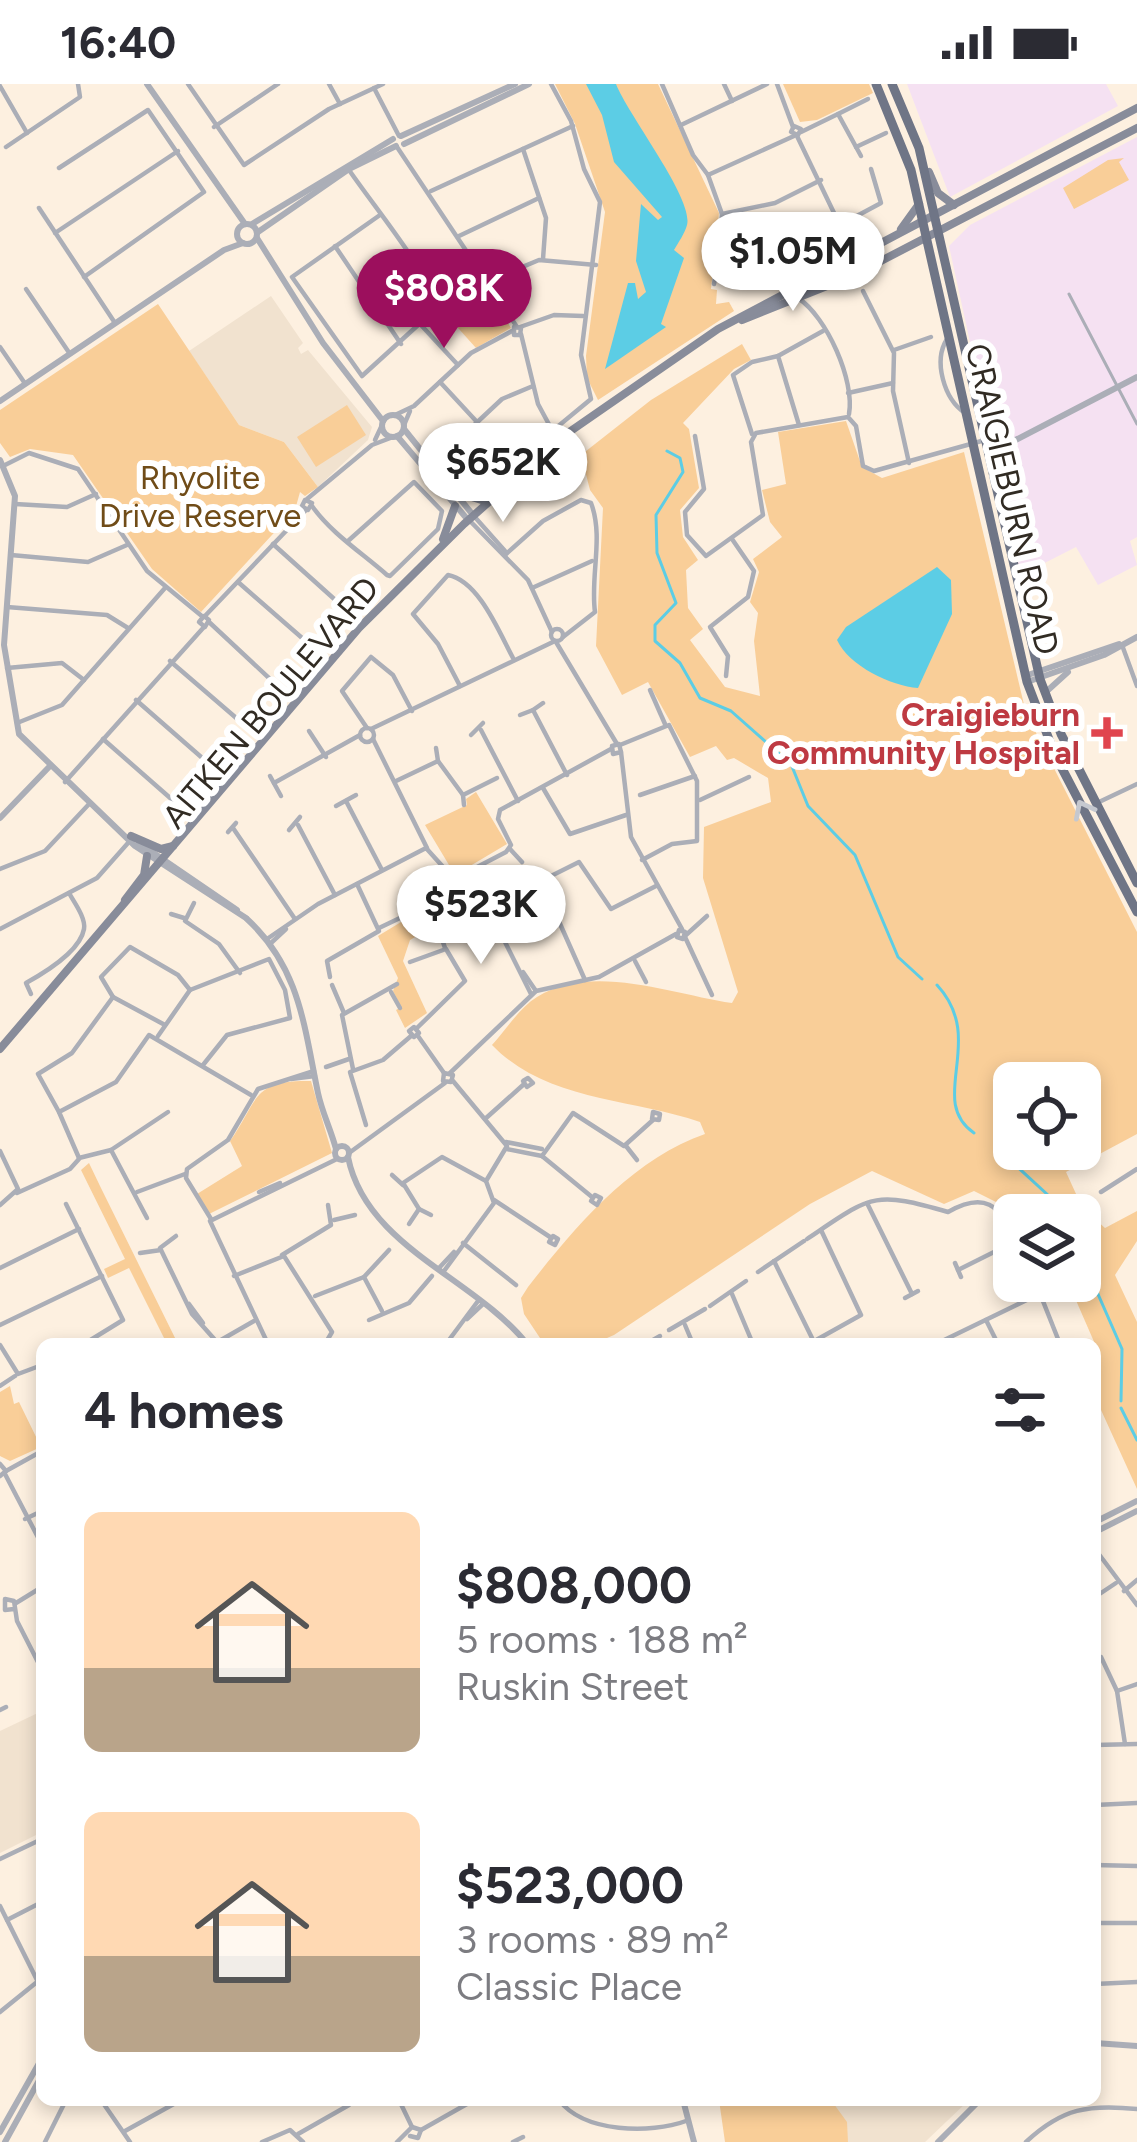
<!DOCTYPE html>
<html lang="en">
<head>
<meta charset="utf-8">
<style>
  body { margin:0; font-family:Figtree,sans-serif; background:#f7f7f7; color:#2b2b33; height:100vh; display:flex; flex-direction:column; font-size:45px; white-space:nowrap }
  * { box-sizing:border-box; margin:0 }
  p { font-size:39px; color:#7c7c81 }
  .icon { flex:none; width:66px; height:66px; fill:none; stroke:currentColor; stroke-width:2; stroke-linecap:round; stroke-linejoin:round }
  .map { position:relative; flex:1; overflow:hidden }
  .sheet { position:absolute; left:36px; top:1254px; width:1065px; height:768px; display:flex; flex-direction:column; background:#fff; border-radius:18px; box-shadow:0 6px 18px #0003 }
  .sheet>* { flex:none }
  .controls { position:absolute; left:993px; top:978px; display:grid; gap:24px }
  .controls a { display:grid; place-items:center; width:108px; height:108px; border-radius:18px; background:#fff; box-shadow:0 6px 18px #0003; font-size:60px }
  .price { position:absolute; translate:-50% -102px; padding:0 27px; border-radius:42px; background:#fff; color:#222; font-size:39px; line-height:78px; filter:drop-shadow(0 3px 6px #0008) }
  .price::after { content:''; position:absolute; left:50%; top:72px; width:36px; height:27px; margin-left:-18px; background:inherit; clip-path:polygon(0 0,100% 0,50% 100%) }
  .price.active { background:#9c0f5d; color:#fff }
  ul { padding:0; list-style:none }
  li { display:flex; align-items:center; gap:36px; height:300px; padding:0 48px }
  li span { display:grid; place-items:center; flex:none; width:336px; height:240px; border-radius:18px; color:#555 }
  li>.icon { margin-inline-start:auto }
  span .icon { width:144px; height:144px; fill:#fffc; stroke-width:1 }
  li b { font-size:51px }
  h2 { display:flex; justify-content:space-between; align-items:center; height:144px; padding:0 48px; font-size:51px }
  .status { display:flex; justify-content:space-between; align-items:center; height:84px; padding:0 60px; background:#fff; direction:ltr }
  .status svg { height:33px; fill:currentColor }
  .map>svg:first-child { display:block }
  .commercial { fill:#f5e1f2 }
  .education { fill:#f1e2cf }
  .green { fill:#f9ce98; fill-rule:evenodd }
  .water { fill:#5ccde5 }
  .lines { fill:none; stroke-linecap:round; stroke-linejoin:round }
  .stream { stroke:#5ccde5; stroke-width:3 }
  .pedestrian { stroke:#abaeb7; stroke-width:3 }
  .minor { stroke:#abaeb7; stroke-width:4.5 }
  .tertiary { stroke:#abaeb7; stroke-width:6 }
  .secondary { stroke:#888c9a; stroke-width:8 }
  .primary { stroke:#6f7586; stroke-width:9 }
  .oneway { stroke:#c5c8cf }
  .health-dot { fill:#e0444e; stroke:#fff; stroke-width:4.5 }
  .labels { text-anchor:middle; stroke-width:12; stroke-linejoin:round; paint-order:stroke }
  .park-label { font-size:33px; fill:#704c18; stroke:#fff }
  .street-label { font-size:33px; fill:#312b23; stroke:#fff }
  .health-label { font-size:33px; font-weight:bold; fill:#be3a42; stroke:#fff; text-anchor:end }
</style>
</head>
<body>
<div class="status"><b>16:40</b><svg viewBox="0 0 49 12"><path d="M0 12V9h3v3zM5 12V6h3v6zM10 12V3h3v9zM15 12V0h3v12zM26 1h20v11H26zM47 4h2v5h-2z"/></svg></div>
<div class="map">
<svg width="1137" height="2058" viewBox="0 0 1137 2058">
  <rect width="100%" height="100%" fill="#fdf0e0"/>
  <g class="commercial">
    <path d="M907,0H1106L1118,22L950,113Z"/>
    <path d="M1137,53V453L1130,457L1137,481L1098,501L1076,463L1021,491L949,162L970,141Z"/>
  </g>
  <g class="education">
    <path d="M271,212L303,259L298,264L301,270L308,266L372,343L368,356L318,403L284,358L239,341L189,267Z"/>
    <path d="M42,1627V1748L0,1769V1647Z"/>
    <path d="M831,2016H969L925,2058H848Z"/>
  </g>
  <g class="green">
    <path d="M555,0H658L719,129L711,205L717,206L716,220L729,218L734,227L598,316L587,294L586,272L605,128L575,40Z"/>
    <path d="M783,0H869L873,9L817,36L800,38Z"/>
    <path d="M1124,74L1119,78L1129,96L1074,125L1063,104L1108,76Z"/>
    <path d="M473,180L511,244L476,264L441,225L435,206Z"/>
    <path d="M158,220L239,341L284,358L318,403L305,412L300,408L295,426L201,528L152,485L73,371L30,365L10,373L0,359V326Z"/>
    <path d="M742,260L751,276L734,285L683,339L689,345L699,404L680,426L683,453L698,476L686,486L688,524L703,545L690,556L725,603L760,612L754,557L758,529L750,518L759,488L753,475L782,453L770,438L762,406L786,400L778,348L846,337L862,383L882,394L964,368L1026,629L1137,848V1050L1066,1088L1082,1123L1105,1144L1137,1127V1157L1115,1191L1137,1238V1405L1096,1315L1095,1260L1068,1198L1046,1208L1042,1199L1080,1197V1131H1014L1013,1139L1002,1121L974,1107L944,1120L872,1087L810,1120L614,1251L593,1260H544L524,1230L521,1214L528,1203C574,1144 632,1075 705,1050L700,1038C629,1014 546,1017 492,961C507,945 519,924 537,913C592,878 675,911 732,919L738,908L703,794L704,743L771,718L768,694L734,674L727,676L716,662L690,673L648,598L622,611L596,562L603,424L590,406L581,371L651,316ZM1014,999H1080V1065H1014Z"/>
    <path d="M347,321L366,351L316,383L297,353Z"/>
    <path d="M476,708L507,760L455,791L425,741L467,721L466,715Z"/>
    <path d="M433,804L439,839L410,856L403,877L427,929L405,944L396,926L401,923L393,907L398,894L378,852L406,835L418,838L417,829L426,823L422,810Z"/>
    <path d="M311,997L332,1069L209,1130L197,1110L242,1082L230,1057C259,1016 251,996 311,997Z"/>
    <path d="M89,1079L100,1102L178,1260H167L129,1184L108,1194L104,1185L125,1175L81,1086Z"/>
    <path d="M10,1302L14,1320L19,1318L41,1363L10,1377L0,1372V1308Z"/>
    <path d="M719,2016H831L847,2038L848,2058H725Z"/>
  </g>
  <g class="water">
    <path d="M586,0H616C628,31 694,115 687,141C685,149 678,159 674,166L684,174L661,240L666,243L605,285L628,199H635L638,215L646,208L636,177L641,120L658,136L662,133L614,78L602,31Z"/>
    <path d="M937,483L951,496L952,530L918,604C891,602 849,582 837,556L846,543Z"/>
  </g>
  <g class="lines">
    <g class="stream">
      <path d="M667,367L680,374L683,388L656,431L657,469L676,519L655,541V557L680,579L700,614L731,627L791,680L808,722L855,771L898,873L922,895"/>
      <path d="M937,901C988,956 926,1016 974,1049"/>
      <path d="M1011,1077L1049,1112L1060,1131"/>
      <path d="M1080,1173L1083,1178"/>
      <path d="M1087,1185L1122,1265L1121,1317"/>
      <path d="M1121,1324L1137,1356"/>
    </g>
    <path class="pedestrian" d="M1069,210L1137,340"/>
    <g class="minor">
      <path d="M188,0L244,81L329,25L383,0"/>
      <path d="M329,0L340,20"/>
      <path d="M662,0L693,71L708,91L794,52"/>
      <path d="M724,0L732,17"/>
      <path d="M777,0L793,43"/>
      <path d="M0,2L27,49"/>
      <path d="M374,4L399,52"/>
      <path d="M838,30L868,15"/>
      <path d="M681,41L767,0"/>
      <path d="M794,42L801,45L798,51L791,48Z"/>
      <path d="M214,43L278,0"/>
      <path d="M801,48L838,30L861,72"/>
      <path d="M6,63L80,13L78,0"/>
      <path d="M397,63L517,243"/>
      <path d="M856,63L886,49"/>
      <path d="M523,65L546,134L543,175"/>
      <path d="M59,84L148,26L204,108L84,193"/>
      <path d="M349,86C379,129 418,175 439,222L362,292L292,193L380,131"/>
      <path d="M708,91L722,130L719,172L806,180L843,163L847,156L797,52"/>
      <path d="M431,107L573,42"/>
      <path d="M39,124L115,239"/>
      <path d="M722,130L775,119L821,96"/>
      <path d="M840,141L881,119L871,85"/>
      <path d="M55,149L178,67"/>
      <path d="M459,152L539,114"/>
      <path d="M335,162L401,260"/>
      <path d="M489,197L539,176L596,181"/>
      <path d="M714,200L719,172"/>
      <path d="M26,205L70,270"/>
      <path d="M429,205L474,175"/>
      <path d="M863,207L894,269L893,307L909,379"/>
      <path d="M798,214C827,233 855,297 849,330"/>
      <path d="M421,241L458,281"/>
      <path d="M514,243L521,244L520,251H514Z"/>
      <path d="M520,243L554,231L583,232"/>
      <path d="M521,250L538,320L552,346"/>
      <path d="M947,255C933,277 944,315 965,329"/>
      <path d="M0,263L24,298"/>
      <path d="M894,266L931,253"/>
      <path d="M440,298L477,338"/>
      <path d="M533,302L502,315L440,373L465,404L481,406L591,315L581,271L600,118L584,85L571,37L551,0"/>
      <path d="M848,309L893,299"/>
      <path d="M395,331L414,322L471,269L512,247"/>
      <path d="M404,341L410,327"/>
      <path d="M799,341L778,272L823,247"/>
      <path d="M752,350L733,291L752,278L778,272"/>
      <path d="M695,352L704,405L685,428L687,451L706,472L763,431L751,358L756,349L848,333L856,342L863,382L874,387L985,356"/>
      <path d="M375,356L382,341"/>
      <path d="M3,382L29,369L78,385L147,487L203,533"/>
      <path d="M307,415L372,361L393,353"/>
      <path d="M305,416L312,419L308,426L302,422Z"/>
      <path d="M15,420L67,423L96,410"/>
      <path d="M312,422C331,449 362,469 387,491L390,492L438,445L442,427L414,398L348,457"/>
      <path d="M473,431L505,467"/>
      <path d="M471,438L528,496L552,548"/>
      <path d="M11,471L88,478L127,461"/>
      <path d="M505,471L543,437L581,416L591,419C604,453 590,492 595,528L563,553"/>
      <path d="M238,498L317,567L328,564L352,531L273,460"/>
      <path d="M532,504L592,477"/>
      <path d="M7,523L107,531L128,544"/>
      <path d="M204,532L209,536L205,543L199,538Z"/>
      <path d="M205,532L306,426"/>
      <circle cx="557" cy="551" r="6"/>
      <path d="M556,558L617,660"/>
      <path d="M1122,561L1137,602"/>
      <path d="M170,577L249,645L260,647L285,609L209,538"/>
      <path d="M7,584L62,579L84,596"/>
      <path d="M726,592L728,572L710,543L748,513L754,487L732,455"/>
      <path d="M460,602L438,560L413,530L448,491C479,497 499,548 513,574"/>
      <path d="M650,606L665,640"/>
      <path d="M543,619L533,626L567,691"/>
      <path d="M520,631L533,626"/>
      <path d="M17,639L62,621L165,504"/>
      <circle cx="367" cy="651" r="7"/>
      <path d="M367,644L342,607L371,573L393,591L412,627"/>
      <path d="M371,645L555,557"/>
      <path d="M481,646L518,717"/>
      <path d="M309,647L326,673"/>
      <path d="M471,651L483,639"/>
      <path d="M103,655L185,727L217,697L216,686L136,616"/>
      <path d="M373,655L427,764"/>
      <path d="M619,660L621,668L613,670L612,662Z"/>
      <path d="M620,661L669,641L697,697V757L672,760L642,776"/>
      <path d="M436,664L438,677"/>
      <path d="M621,668L631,753L682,845"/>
      <path d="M270,692L281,712"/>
      <path d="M396,697L438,677L463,711"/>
      <path d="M65,698L204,543"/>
      <path d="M274,699L360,651"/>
      <path d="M543,704L570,750L626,731"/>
      <path d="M640,711L695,692"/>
      <path d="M700,716L749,693"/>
      <path d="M346,717L382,786"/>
      <path d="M1099,718L1137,700"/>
      <path d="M464,721L463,711L497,694"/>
      <path d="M336,722L356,711"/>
      <path d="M298,741L335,811"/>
      <path d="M233,744L295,835"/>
      <path d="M289,746L300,733"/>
      <path d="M228,748L236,739"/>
      <path d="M510,765L522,778"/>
      <path d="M0,785L45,767L90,719"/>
      <path d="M527,787L540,798"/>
      <path d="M470,788L531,910"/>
      <path d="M435,808L449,797"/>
      <path d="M194,819L185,837L219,860L240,889"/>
      <path d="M171,830L184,834"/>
      <path d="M437,840L445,864"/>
      <path d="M379,844L425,822"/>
      <path d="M0,845L97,794L128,759"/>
      <path d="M679,846L685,848L683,855L677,853Z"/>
      <path d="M686,851L707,832"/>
      <path d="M685,853L712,911"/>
      <path d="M267,855L318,820L426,764L454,795L506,768L511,761L498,735L500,726L611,665"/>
      <path d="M271,859L286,845"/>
      <path d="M635,877L646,898"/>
      <path d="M410,878L446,865L465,897L417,944"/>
      <path d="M523,888L536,907"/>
      <path d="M330,893L327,877L379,847L357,800"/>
      <path d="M585,896L541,797L579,778L611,825L656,802"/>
      <path d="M332,901L344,929"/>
      <path d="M391,908L400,924"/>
      <path d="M31,910L26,899C44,889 80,868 84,845C86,834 74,818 69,809"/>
      <path d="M113,913L101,893L130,863L178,891L190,906"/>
      <path d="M414,943L419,949L414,953L409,947Z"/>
      <path d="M158,952L190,906L269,875L285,906L290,934L227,951L203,981"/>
      <path d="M418,952L444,989"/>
      <path d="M326,983L349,975"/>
      <path d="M353,985L342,931L397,900"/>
      <path d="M444,989L453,991L451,998L443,997Z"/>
      <path d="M450,989L536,907L599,893L676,850"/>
      <path d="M528,994L533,999L527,1003L523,997Z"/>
      <path d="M291,995L315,992"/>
      <path d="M59,1028L38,990L72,969L113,913L165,941"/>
      <path d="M653,1028L660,1030L659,1036L652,1035Z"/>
      <path d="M485,1035L523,1001"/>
      <path d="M366,1041L350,988L383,976L411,952"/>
      <path d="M506,1058L542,1065"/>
      <path d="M626,1062L637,1076"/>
      <path d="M507,1065L542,1072"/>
      <path d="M111,1066L147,1134"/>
      <path d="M0,1067L18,1105L0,1121"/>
      <path d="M349,1069L445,999"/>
      <path d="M542,1072L573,1029L624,1062L653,1036"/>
      <path d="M542,1072L592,1113"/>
      <path d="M79,1074L59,1028L116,998L149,951L251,1011"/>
      <path d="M79,1074L111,1066L168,1028"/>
      <path d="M392,1091L403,1101"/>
      <path d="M137,1108L185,1090"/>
      <path d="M259,1108L280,1099"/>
      <path d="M1101,1108L1137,1085"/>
      <path d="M17,1109L70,1085L79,1075"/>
      <path d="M595,1111L601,1114L597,1121L591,1117Z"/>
      <path d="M494,1116L550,1153"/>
      <path d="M867,1119L912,1210"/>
      <path d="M66,1120L123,1236L84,1260"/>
      <path d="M419,1125L431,1131"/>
      <path d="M211,1135L186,1094L187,1085L228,1056L258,1005L314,987"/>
      <path d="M334,1136L355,1131"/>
      <path d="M409,1140L419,1125L403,1099L442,1073L486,1097"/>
      <path d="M553,1152L558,1155L555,1161L549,1158Z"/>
      <path d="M807,1155C871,1112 872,1106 948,1128C983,1108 1001,1119 1014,1157"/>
      <path d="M463,1159L516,1201"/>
      <path d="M160,1164L176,1152"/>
      <path d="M140,1169L161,1166L192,1230L216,1257"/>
      <path d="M282,1171L331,1141L328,1121"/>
      <path d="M774,1177L813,1256"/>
      <path d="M955,1179L961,1193"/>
      <path d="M0,1184L79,1145"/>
      <path d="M439,1184L454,1168"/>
      <path d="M958,1186L1014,1158"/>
      <path d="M444,1187L494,1119L486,1097L507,1062L453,997"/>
      <path d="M758,1188L804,1157"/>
      <path d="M234,1192L284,1172L332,1248L325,1260"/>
      <path d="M364,1193L389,1166"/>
      <path d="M365,1195L382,1227"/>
      <path d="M1035,1197L1060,1260"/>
      <path d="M732,1210L753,1260"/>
      <path d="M315,1212L364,1193"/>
      <path d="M905,1214L918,1207"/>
      <path d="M189,1220L203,1239"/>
      <path d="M710,1222L746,1197"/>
      <path d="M467,1235L484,1219"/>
      <path d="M369,1236L409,1219L432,1192"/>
      <path d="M986,1236L998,1260"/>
      <path d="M0,1241L102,1192"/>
      <path d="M685,1241L693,1260"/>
      <path d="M669,1246L705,1225"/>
      <path d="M214,1260L254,1237"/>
      <path d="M268,1260L210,1137L337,1075"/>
      <path d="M446,1260L478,1217"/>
      <path d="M646,1260L660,1252"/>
      <path d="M809,1260L861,1231L821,1146"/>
      <path d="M936,1260L1041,1209"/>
      <path d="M0,1261L18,1290L42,1281"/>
      <path d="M0,1302L15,1292"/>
      <path d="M0,1380L6,1387L0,1392"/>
      <path d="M6,1387L42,1367"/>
      <path d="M5,1390L42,1461"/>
      <path d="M25,1435L42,1427"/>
      <path d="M1095,1465L1137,1521"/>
      <path d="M1124,1507L1137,1496"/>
      <path d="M1095,1513L1116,1499"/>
      <path d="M16,1519L42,1503"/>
      <path d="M14,1525L5,1526V1515L14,1517L17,1537L42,1586"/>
      <path d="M1101,1573L1117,1607L1125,1660"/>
      <path d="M1117,1607L1137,1600"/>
      <path d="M0,1626L6,1623"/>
      <path d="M1095,1661L1137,1660"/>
      <path d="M1095,1721L1137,1719"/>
      <path d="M0,1775L42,1755"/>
      <path d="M1095,1781L1137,1782"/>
      <path d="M0,1822L42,1906"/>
      <path d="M7,1836L42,1818"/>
      <path d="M1095,1839H1137"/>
      <path d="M1095,1900L1137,1898"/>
      <path d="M0,1928L37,1898"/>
      <path d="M101,2016L130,2058"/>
      <path d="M399,2016L412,2043"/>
      <path d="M559,2016C584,2049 651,2050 686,2037"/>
      <path d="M421,2046L474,2016"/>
      <path d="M125,2047L181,2016"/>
      <path d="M298,2050L349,2021"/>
      <path d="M45,2058L66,2016"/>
      <path d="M262,2058L290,2046L303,2058"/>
      <path d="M397,2058L412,2043L421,2046L418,2054L410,2052"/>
      <path d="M513,2058L523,2053"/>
      <path d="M1026,2058C1062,2024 1089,2020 1137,2025"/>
    </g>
    <g class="tertiary">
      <path d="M147,0L245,140"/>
      <path d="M401,52L515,0"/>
      <path d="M404,60L529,0"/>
      <circle cx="247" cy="150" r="10"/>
      <path d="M252,140L393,55"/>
      <path d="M258,148L349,85L396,62"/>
      <path d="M257,154L323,259L383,337"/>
      <path d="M0,317L224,166L243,159"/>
      <circle cx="393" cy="342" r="11"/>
      <path d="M404,345L473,431"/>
      <path d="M988,350L993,361L1004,362L1137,293"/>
      <path d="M397,352L468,436"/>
      <path d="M0,376L15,412L4,561L19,650L135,762L246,834"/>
      <path d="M1025,592L1119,560"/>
      <path d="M1027,598L1104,571L1137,553"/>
      <path d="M1047,607L1068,588"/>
      <path d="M0,734L49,683"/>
      <path d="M139,759L237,826"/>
      <path d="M247,835C300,884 304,942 318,1009C322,1028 331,1046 336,1065"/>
      <circle cx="342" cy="1069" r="7"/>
      <path d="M348,1073C366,1163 475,1194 527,1260"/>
      <path d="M1095,1438L1137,1417"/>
      <path d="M1095,1448L1137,1427"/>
      <path d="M1095,1959L1137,1962"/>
      <path d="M683,2016L694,2058"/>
      <path d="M0,2048L42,1974"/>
      <path d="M5,2058L42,1991"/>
      <path d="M938,2058L980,2016"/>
    </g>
    <g class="secondary">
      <path d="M929,88L938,109L954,121"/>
      <path d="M901,145L919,120"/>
      <path d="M742,236L852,192L1137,44"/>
      <path d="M452,407L488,418"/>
      <path d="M443,455L455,422"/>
      <path d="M131,752L161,765L173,762"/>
      <path d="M125,816L144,791L147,772"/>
      <path d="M0,965L359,544L464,440L562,353L718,245L1137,24"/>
    </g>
    <g class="primary">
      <path d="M876,0L911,86L1027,598L1055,671L1137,828"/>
      <path d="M892,0L919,64L1040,595L1061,650L1137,799"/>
    </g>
  </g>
  <defs><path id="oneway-chevron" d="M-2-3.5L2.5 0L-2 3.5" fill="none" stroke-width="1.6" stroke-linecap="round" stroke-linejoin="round" transform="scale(3)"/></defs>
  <use class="oneway" href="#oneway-chevron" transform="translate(1083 725) rotate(-117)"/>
  <path class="health-dot" d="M1101 631h12v12h12v12h-12v12h-12v-12h-12v-12h12z"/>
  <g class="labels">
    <g class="park-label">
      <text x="200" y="405">Rhyolite<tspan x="200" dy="38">Drive Reserve</tspan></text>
    </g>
    <g class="street-label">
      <text transform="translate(1013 415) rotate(77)" y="12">CRAIGIEBURN ROAD</text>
      <text transform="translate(270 618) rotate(-50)" y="12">AITKEN BOULEVARD</text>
    </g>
    <g class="health-label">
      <text x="1080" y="642">Craigieburn<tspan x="1080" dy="38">Community Hospital</tspan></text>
    </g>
  </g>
</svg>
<div class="controls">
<a><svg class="icon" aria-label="locate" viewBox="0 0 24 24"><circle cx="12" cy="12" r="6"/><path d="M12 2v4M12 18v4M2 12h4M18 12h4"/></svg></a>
<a><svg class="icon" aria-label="layers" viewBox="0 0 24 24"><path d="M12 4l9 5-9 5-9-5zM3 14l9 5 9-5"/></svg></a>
</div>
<b class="price" style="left:793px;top:230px">$1.05M</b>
<b class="price active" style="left:444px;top:267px">$808K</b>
<b class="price" style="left:503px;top:441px">$652K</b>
<b class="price" style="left:481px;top:883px">$523K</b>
<section class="sheet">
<h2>4 homes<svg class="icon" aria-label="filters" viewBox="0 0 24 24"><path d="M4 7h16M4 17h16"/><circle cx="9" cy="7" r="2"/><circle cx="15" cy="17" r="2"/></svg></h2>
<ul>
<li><span style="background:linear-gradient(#ffd9b3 65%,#b9a48a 0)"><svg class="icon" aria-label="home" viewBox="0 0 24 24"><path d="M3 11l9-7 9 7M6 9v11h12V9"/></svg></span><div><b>$808,000</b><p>5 rooms · 188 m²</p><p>Ruskin Street</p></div></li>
<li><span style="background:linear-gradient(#ffd9b3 60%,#b9a48a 0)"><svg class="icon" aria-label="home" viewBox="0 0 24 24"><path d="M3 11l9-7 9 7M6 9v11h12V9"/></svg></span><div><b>$523,000</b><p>3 rooms · 89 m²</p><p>Classic Place</p></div></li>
</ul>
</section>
</div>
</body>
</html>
